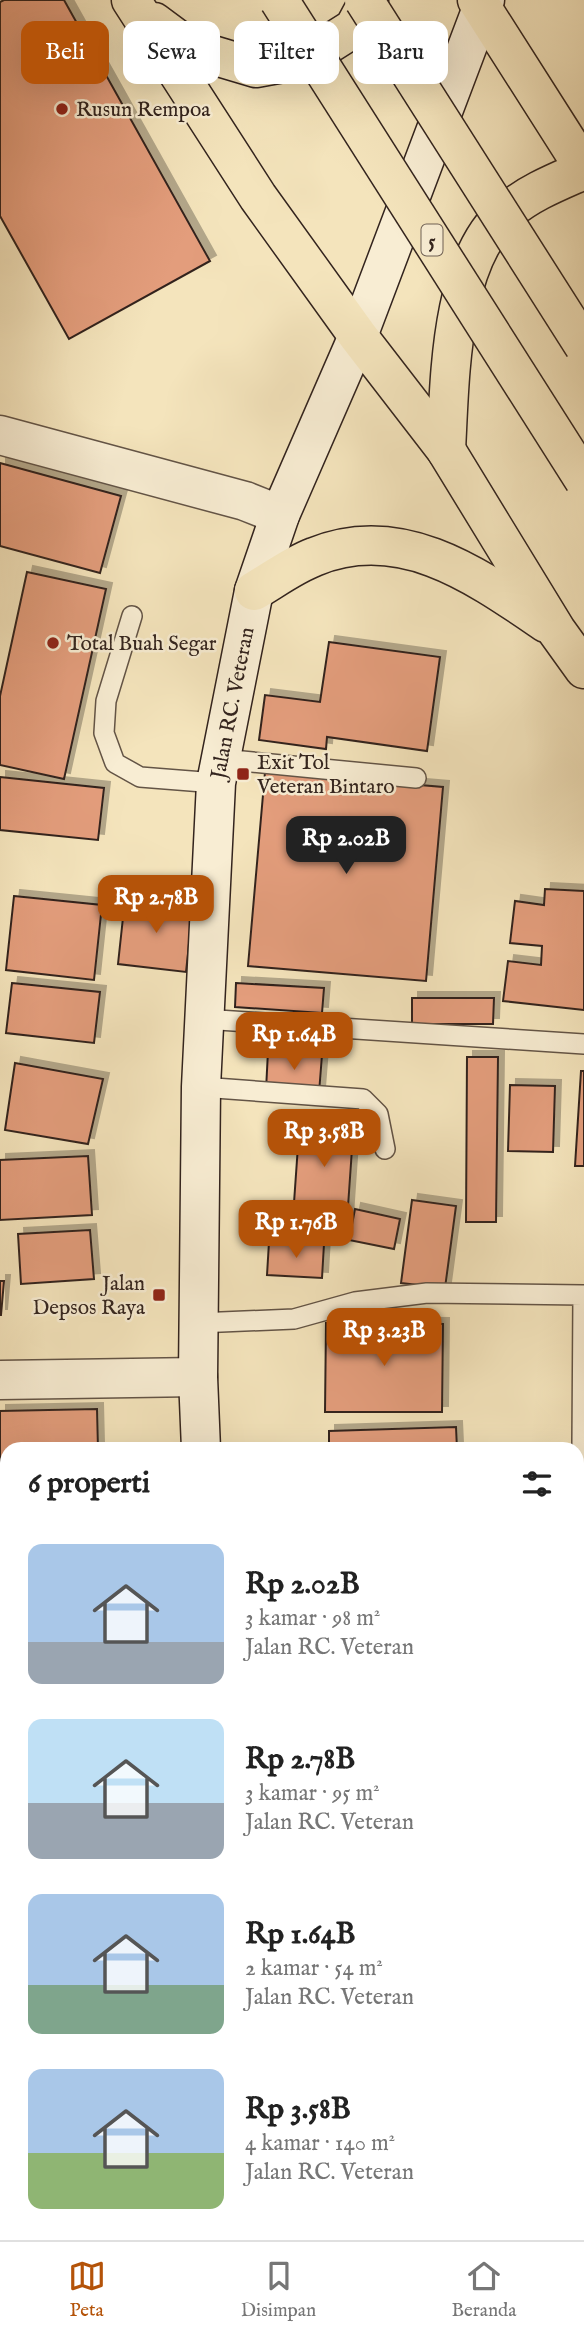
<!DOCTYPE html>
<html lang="id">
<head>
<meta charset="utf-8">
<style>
  body { margin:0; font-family:"IM FELL English",serif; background:#f2f2f2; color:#222; height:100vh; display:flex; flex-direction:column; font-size:26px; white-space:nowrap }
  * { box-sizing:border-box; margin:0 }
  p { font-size:23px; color:#767676 }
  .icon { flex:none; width:38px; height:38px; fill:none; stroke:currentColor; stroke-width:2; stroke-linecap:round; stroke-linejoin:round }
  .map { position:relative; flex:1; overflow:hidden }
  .sheet { position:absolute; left:0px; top:1442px; width:584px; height:798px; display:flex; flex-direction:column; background:#fff; border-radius:21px 21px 0 0; box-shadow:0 7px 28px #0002 }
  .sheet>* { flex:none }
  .banner { position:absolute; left:21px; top:21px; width:542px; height:63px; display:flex; gap:14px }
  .price { position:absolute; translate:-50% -60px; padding:0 16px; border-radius:14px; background:#b45309; color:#fff; font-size:23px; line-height:46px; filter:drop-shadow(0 2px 4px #0008) }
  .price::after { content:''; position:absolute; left:50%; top:42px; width:21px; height:16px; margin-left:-10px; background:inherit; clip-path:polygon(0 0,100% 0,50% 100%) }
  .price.current { background:#222; color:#fff }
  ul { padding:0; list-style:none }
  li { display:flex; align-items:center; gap:21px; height:175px; padding:0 28px }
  li span { display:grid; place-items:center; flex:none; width:196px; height:140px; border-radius:14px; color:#555 }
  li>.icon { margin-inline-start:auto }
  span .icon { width:84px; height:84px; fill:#fffc; stroke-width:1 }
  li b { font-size:30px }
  h2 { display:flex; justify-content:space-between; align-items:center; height:84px; padding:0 28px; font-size:30px }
  .tag { padding:0 24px; border-radius:14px; background:#fff; box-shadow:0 7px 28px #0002; font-size:24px; line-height:63px }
  .tag.current { background:#b45309; color:#fff }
  .menu { display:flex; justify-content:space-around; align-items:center; height:98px; border-top:2px solid #e0e0e0; background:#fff; font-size:19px; color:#767676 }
  .menu a { display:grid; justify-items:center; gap:4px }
  .menu .current { color:#b45309 }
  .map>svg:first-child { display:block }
  .building { fill:#e39d7c; stroke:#33241e; stroke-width:2; filter:url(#shadow) }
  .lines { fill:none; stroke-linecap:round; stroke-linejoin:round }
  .lane-casing { stroke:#635446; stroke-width:22 }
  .street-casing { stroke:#635446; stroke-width:41 }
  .secondary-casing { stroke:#33241e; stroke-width:41 }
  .highway-casing { stroke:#33241e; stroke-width:41 }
  .lane { stroke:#f8edd3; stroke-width:19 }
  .street { stroke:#f8edd3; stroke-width:38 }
  .secondary { stroke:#f8edd3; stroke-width:38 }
  .highway { stroke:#f4e4bc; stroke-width:38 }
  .highway-bridge-casing { stroke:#33241e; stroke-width:41; stroke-linecap:butt }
  .highway-bridge { stroke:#f4e4bc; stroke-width:38 }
  .poi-dot { fill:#8f2418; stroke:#f8edd3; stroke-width:2.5 }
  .labels { text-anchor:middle; stroke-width:5; stroke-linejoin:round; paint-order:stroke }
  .shield { fill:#f8edd3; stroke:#6e6054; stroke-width:2 }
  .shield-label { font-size:19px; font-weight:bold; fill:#33241e }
  .poi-label { font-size:21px; fill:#33241e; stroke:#f8edd3; text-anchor:start }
  .street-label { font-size:21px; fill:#33241e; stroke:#f8edd3 }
</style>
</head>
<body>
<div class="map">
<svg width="584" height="2240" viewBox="0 0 584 2240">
  <defs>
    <filter id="shadow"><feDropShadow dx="6" dy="-6" stdDeviation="0" flood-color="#0004"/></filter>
  </defs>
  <rect width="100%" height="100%" fill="#f4e4bc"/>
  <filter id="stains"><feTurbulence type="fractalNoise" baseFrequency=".00286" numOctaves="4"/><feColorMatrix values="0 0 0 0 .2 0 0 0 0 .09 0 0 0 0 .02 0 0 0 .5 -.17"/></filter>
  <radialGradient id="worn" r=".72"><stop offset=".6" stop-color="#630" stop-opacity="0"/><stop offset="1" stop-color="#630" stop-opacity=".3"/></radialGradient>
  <g class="building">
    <path d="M4,0H64L210,261L69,339L0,216V2Z"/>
    <path d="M0,463L121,496L100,573L0,546Z"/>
    <path d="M27,572L106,589L64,779L0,765V696Z"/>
    <path d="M329,642L440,657L427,751L327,737L326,749L259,740L265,695L320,702Z"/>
    <path d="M265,772L443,787L426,981L248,966Z"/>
    <path d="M0,777L104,788L98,840L0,830Z"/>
    <path d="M545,889L584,891V1010L503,1001L508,961L541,965L542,946L510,943L515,901L544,905Z"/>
    <path d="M14,896L102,905L94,980L6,970Z"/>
    <path d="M125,899L193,906L186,972L118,964Z"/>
    <path d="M12,983L100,992L94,1043L6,1033Z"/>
    <path d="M236,983L324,988L322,1013L235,1007Z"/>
    <path d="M412,998H494L493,1024H412Z"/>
    <path d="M268,1051L322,1055L319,1093L266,1090Z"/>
    <path d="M467,1057H498L496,1222H466Z"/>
    <path d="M15,1063L103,1079L88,1144L5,1130Z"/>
    <path d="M581,1071H584V1166H575Z"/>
    <path d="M510,1085L555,1086L553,1152L508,1151Z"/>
    <path d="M300,1117L354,1120L347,1221L293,1217Z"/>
    <path d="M88,1156L92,1215L0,1220V1160Z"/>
    <path d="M412,1200L456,1206L445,1288L401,1283Z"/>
    <path d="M355,1209L400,1219L394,1249L349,1240Z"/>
    <path d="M90,1230L94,1279L21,1284L18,1234Z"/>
    <path d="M269,1242L324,1244L322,1278L267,1275Z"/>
    <path d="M0,1281H4L1,1315H0Z"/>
    <path d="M326,1323L443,1324L442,1412H325Z"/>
    <path d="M97,1409L98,1449H7V1487H0V1411Z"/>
    <path d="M456,1427L457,1449H329V1431Z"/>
    <path d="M7,1581V1647L0,1648V1582Z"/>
    <path d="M1,1723H7V1782Z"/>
    <path d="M7,1958V2008L0,2009V1959Z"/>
    <rect x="578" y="2006" width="6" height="58"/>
    <path d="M0,2031H7V2070L1,2071Z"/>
    <rect x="578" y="2095" width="6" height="53"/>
    <path d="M0,2162H7V2233H78V2240H0Z"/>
    <rect x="94" y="2233" width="70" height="7"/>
    <rect x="336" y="2233" width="102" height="7"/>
  </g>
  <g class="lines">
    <g class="lane-casing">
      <g id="lane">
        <path d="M132,616L106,701L104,733L115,763L140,777L216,783"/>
        <path d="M221,759L416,778"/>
        <path d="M203,1019L584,1044"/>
        <path d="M201,1087L363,1099L378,1114L385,1149"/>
        <path d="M198,1323L294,1319L355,1302L427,1293L583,1295L581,1596L578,1631"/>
      </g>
    </g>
    <g class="street-casing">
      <g id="street">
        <path d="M0,435L245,501L280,515"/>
        <path d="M0,1380L198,1377"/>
        <path d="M0,1700L7,1699"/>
        <path d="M0,2153H7"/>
        <path d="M578,2217L584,2218"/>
      </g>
    </g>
    <g class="secondary-casing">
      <g id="secondary">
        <path d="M201,1449L198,1377L201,1087L216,783L254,591L280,515L358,336L485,0"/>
        <path d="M578,1991L584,1992"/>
        <path d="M265,2233L266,2240"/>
      </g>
    </g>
    <g class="highway-casing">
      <g id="highway">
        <path d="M131,0L258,197L358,336L446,450L556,630L584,669"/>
        <path d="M477,0L584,168"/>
        <path d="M154,22L189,48L256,68L305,59L354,28L369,0"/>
        <path d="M446,450C450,380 449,259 508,211C531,192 557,182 584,170"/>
        <path d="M254,591C273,580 293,565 314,557C401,521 477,576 546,623"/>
      </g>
    </g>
    <use href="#lane" class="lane"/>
    <use href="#street" class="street"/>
    <use href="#secondary" class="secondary"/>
    <use href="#highway" class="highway"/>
    <g class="highway-bridge-casing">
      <g id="highway-bridge">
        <path d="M279,0L584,480"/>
        <path d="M364,0L584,346"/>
      </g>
    </g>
    <use href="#highway-bridge" class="highway-bridge"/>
  </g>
  <g class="poi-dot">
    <circle cx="62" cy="109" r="7"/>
    <circle cx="53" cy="643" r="7"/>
    <rect x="236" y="767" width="14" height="14" rx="3.5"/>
    <rect x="152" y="1288" width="14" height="14" rx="3.5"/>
  </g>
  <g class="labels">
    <rect class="shield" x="421.5" y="224.5" width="21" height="31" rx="5"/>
    <g class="shield-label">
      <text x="432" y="247">5</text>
    </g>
    <g class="poi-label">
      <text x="76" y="116">Rusun Rempoa</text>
      <text x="67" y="650">Total Buah Segar</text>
      <text x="257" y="769">Exit Tol<tspan x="257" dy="24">Veteran Bintaro</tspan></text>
      <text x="145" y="1290" text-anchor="end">Jalan<tspan x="145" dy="24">Depsos Raya</tspan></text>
    </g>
    <g class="street-label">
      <text transform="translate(232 703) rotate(-79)" y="7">Jalan RC. Veteran</text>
    </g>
  </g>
  <rect width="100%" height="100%" filter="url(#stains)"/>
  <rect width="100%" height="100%" fill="url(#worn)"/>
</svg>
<b class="price current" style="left:346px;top:876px">Rp 2.02B</b>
<b class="price" style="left:156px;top:935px">Rp 2.78B</b>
<b class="price" style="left:294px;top:1072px">Rp 1.64B</b>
<b class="price" style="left:324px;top:1169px">Rp 3.58B</b>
<b class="price" style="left:296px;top:1260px">Rp 1.76B</b>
<b class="price" style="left:384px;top:1368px">Rp 3.23B</b>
<div class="banner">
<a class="tag current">Beli</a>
<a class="tag">Sewa</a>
<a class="tag">Filter</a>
<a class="tag">Baru</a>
</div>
<section class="sheet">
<h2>6 properti<svg class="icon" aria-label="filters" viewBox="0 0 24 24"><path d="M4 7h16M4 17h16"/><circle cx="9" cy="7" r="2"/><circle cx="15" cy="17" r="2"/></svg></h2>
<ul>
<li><span style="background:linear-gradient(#a9c7e8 70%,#9aa5b1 0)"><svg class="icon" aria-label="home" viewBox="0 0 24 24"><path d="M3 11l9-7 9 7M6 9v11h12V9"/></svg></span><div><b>Rp 2.02B</b><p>3 kamar · 98 m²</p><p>Jalan RC. Veteran</p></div></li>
<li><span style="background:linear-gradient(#bfe0f5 60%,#9aa5b1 0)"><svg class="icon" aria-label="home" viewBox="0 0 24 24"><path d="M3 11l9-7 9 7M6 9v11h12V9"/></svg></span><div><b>Rp 2.78B</b><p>3 kamar · 95 m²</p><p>Jalan RC. Veteran</p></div></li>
<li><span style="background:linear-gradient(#a9c7e8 65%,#7fa58c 0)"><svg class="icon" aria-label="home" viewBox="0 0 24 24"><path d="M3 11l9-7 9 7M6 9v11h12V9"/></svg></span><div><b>Rp 1.64B</b><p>2 kamar · 54 m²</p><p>Jalan RC. Veteran</p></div></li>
<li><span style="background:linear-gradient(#a9c7e8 60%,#8fb573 0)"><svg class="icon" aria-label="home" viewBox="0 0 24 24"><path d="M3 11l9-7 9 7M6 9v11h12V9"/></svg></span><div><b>Rp 3.58B</b><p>4 kamar · 140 m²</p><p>Jalan RC. Veteran</p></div></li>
</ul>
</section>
</div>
<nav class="menu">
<a class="current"><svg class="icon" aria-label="map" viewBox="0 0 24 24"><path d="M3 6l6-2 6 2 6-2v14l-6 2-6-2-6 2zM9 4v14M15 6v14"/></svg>Peta</a>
<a><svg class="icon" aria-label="saved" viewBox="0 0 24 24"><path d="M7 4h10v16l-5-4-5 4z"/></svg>Disimpan</a>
<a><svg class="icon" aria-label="home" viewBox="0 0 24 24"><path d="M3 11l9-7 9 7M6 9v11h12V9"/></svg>Beranda</a>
</nav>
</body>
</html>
